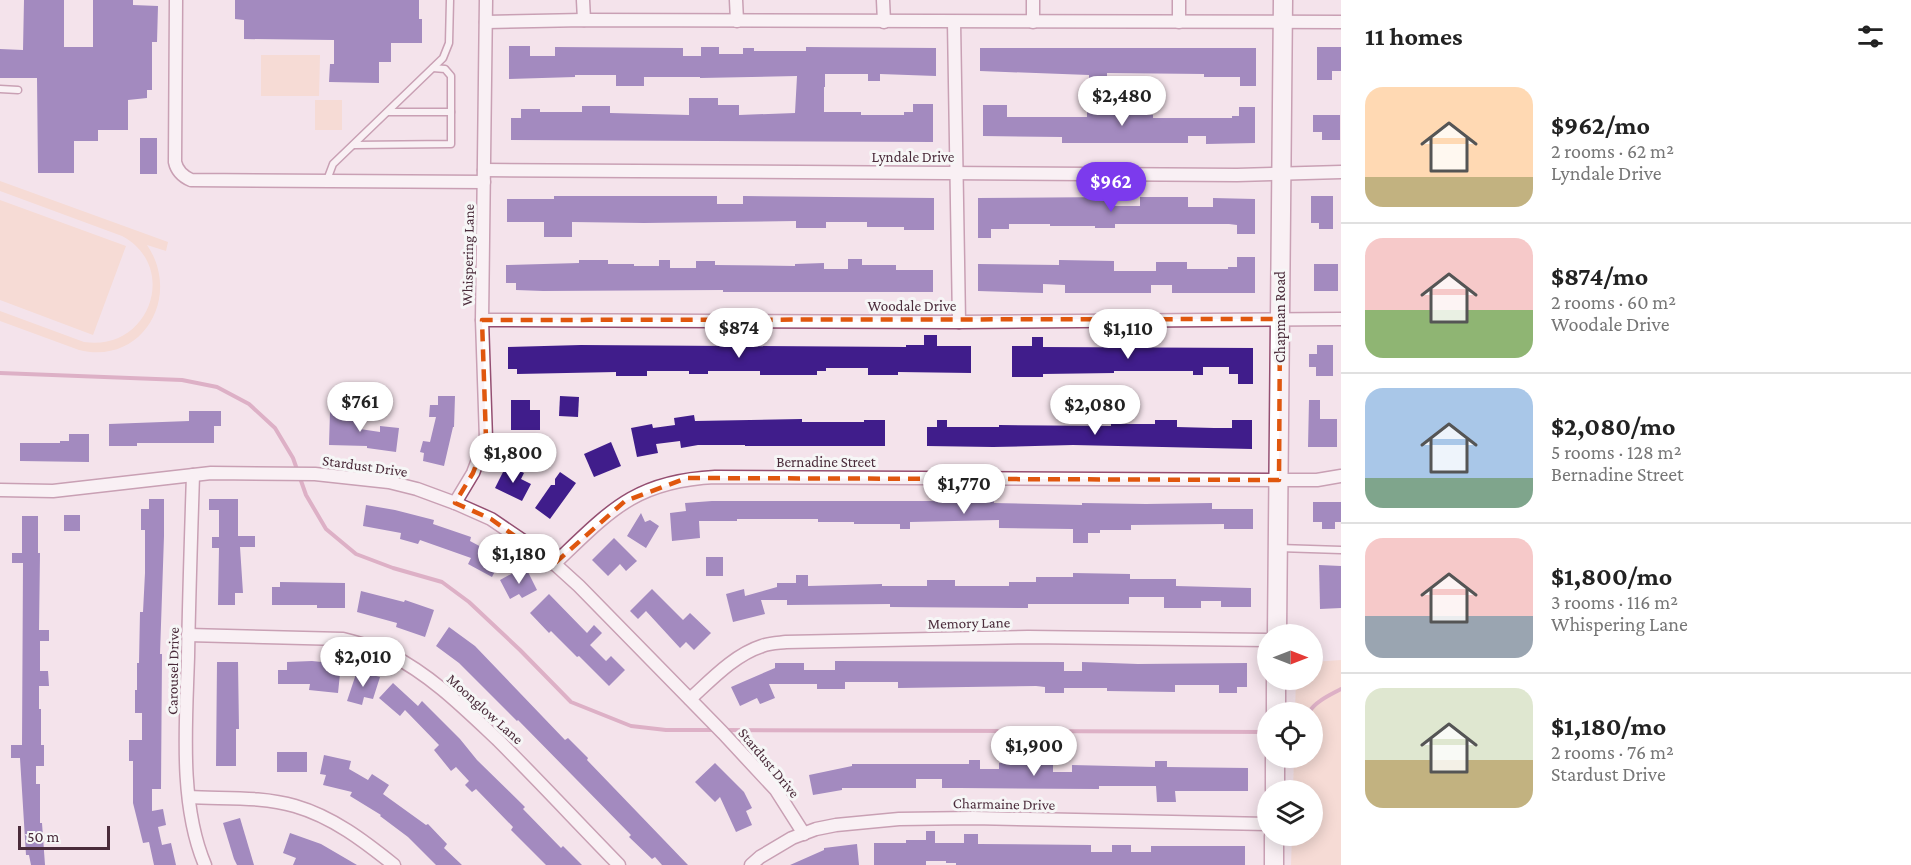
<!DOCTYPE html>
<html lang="en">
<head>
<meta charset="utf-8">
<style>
  body { margin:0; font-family:"Crimson Pro",serif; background:#f6f6f6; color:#222; height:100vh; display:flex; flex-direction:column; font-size:22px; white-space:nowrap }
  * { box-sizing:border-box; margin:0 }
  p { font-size:20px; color:#767676 }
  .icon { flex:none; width:33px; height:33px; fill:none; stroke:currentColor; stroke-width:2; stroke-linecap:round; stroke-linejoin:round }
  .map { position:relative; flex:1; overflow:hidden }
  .sheet { display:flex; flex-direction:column; background:#fff; width:570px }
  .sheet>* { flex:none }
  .needle { width:39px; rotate:90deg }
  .buttons { position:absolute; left:1257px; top:624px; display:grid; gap:12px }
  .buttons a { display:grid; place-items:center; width:66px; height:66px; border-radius:50%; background:#fff; box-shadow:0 3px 15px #0003; font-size:30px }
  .scale { position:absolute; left:18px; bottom:15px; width:92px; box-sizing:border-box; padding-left:6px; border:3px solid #4a2b3a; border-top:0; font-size:16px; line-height:21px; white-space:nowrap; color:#4a2b3a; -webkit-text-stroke:4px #f6f6f6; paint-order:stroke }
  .price { position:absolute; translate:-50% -51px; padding:0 14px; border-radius:21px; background:#fff; color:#222; font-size:20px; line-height:39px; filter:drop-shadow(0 2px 3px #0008) }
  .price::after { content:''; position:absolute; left:50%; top:36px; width:18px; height:14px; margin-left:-9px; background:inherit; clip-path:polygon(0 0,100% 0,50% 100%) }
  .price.on { background:#7c3aed; color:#fff }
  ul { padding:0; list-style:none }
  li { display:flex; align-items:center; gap:18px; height:150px; padding:0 24px }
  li+li { border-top:2px solid #e0e0e0 }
  li span { display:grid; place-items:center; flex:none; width:168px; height:120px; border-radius:18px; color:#555 }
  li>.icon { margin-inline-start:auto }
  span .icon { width:72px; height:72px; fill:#fffc; stroke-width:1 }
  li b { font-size:26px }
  h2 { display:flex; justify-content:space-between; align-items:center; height:72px; padding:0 24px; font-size:26px }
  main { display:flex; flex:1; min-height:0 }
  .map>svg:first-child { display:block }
  .green { fill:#f8d0ba }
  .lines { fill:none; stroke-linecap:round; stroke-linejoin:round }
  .stream { stroke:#c27299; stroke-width:4 }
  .building { fill:#401d8b }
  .lane-casing { stroke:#944e71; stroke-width:9 }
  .street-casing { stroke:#944e71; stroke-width:15 }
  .secondary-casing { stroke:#944e71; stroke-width:21 }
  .lane { stroke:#fff; stroke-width:6 }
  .street { stroke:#fff; stroke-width:12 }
  .secondary { stroke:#fff; stroke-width:18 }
  .marked { fill:none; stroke:#e0570e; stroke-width:4.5; stroke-dasharray:12 8; stroke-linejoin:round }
  .labels { text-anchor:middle; stroke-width:6; stroke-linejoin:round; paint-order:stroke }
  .street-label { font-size:15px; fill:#4a2b3a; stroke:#f6f6f6 }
</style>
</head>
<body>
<main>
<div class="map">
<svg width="1341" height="865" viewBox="0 0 1341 865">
  <rect width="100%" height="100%" fill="#f4e3eb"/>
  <g class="green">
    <path d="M261,55H320L319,96H261Z"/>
    <rect x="315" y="100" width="27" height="30"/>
    <path d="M0,181L168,242L166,251L147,245C182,296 143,366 79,350L0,321V311L84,342C149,352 180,267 122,236L0,191Z"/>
    <path d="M0,200L126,246L93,335L0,300Z"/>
    <path d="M1341,660V865H1291L1292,836H1312V790H1293L1294,758H1312V712H1295L1296,680H1312L1313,662Z"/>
  </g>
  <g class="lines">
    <g class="stream">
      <path d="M0,373L182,380L217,387L249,404L275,428L293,458L306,495L326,529L356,554L393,568L442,582L469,602L520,650L571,702L631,726L666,730H715"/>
      <path d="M1309,712C1316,701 1330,695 1341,689"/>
      <path d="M725,730L1268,732"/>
    </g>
  </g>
  <g class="building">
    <path d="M24,0H64V47H93V0H133V5L158,6L157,42H152V90H147V98L128,100V130H98V141H74V173H38L37,78H0V49L23,50Z"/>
    <path d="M235,0H419V19H422V43H391V62H379V83L329,82L330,64H334V40L244,39V20L235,19Z"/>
    <path d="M509,46H530V56H555V47L683,48V56H701V47H719V54H743V48H754V51H806V47L936,48V76L880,74V81H868V74H825V87H824V112H861V115H904V112H913V104H933V142L511,140V118H521V109H540V112H582V106H610V113L689,115V98H718V105H739V115L795,113L797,76L700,78V77H644V86H616V75H575V77L509,79Z"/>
    <path d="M1317,47H1341V71H1332V80H1317Z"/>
    <path d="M980,48H1256V86H1240V77H1204V74L1107,73V80H1089V75L980,71Z"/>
    <path d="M983,105H1007V117H1087V107H1116V115H1153V118H1232V116H1239V107H1255V143L1206,144V136H1188V143H1062V137L983,136Z"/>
    <path d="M1313,115H1340V140H1322V132H1313Z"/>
    <rect x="140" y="138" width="17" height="36"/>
    <path d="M554,196H717V204H743V196L934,198V230H904V227H867V222H826V228H796V221L644,223L572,222V237H544V222H507V199H554Z"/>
    <path d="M1311,196H1333V229H1319V223H1311Z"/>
    <path d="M1115,197V206H1140V197H1188V207H1213V198L1255,199V234H1237V225L1229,224H1115V228H1095V226H1050V224H1009V229H991V238H978V198Z"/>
    <path d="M1237,257H1255V293H1172V285H1151V293H1065V285L1043,284V293L978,291V264L1059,265V260L1114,261V271H1156V262H1187V269H1228V267H1237Z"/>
    <path d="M848,259H862V265H896V270H933V292H723V290L543,291L516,290V283H506V265L579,263V260H608V264H634V266H659V260H670V268H696V261H715V265L795,266V264L824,263V269H848Z"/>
    <rect x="1314" y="264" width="24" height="27"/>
    <path d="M924,335H937V346H971V373L898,372V375H868V368H826V371H817V375H760V371H708V374H689V371H647V376H616V372L517,374V369H508V347L581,345L906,347V345H924Z"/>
    <path d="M1032,337H1043V347L1253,348V384H1238V374H1229V367H1203V375H1193V371H1114V373L1043,374V377H1012V346H1032Z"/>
    <path d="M1317,345H1333V376H1316V367H1309V354H1317Z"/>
    <path d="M438,396H455L454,427H453L444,466L423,461L424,453L420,452L423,441L430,442L436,417H429L430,405H438Z"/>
    <path d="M560,396L579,397L578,417L559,416Z"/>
    <path d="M511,400H530V410H540V430H511Z"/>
    <path d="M1309,400H1320V419H1337V447H1308Z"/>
    <path d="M189,411H221V426H214V443H137V446H109V424L189,421Z"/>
    <path d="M330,412L361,413L360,429L380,432V426L399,428L396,452L367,448V446L329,445Z"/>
    <path d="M694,415L695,421L802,419V422H864V420H885V446H745V445H698L681,448L680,441L656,444L658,453L637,457L631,428L652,424L653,428L675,425L674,418Z"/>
    <path d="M937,420H947V427H999V425L1111,426V424H1155V420H1177V427L1214,428H1232V420H1252V449L1073,445L993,447L927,446V427H937Z"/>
    <path d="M69,434H89V462L20,461V443H60V441H69Z"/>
    <path d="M611,442L621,466L594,477L584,454Z"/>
    <path d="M514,468L524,473L521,479L531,484L522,501L495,488L504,470L512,474Z"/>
    <path d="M560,472L576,483L550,519L535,508L551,485H555V479Z"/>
    <path d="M984,491H994V503L1082,505V503L1146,504L1212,503V509H1253V529H1224V524L1131,525V530H1100V533H1088V543H1073V529L999,528V520L910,522V529H900V524H854V522H818V519H737V521H699L700,538L672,541L670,513L686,511L685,503L712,501H984Z"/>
    <path d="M149,499H164V536L160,654H162L161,789H152V811L163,809L166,825L158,827L162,845L171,843L176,865H154L149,842L143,843L133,803V761H129V740H142V713H135V690H137V663H139L140,612H143L145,573V530H141V509H149Z"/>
    <path d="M209,499H238V536H255V547H240L243,593H235V605H218L219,548H212V537H219V510H209Z"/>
    <path d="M1313,502H1341V522H1335V529H1322V522H1313Z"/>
    <path d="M366,505L395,510L434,520L433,524L471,537L470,541L502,558L492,577L468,564L471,558L420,540L418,544L400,539L401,533L363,526Z"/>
    <path d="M641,513L645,522L650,520L659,526L646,548L627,536Z"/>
    <rect x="64" y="515" width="16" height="16"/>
    <path d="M22,516H38V553H40L39,630H49V641H40V671H48L49,686H39V709H41V745H44V766H36V784H40V823H42L45,865H31L29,855H26L20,758H11V745H22L23,563H12V553H22Z"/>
    <path d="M614,538L637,561L626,571L620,564L608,576L592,560Z"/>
    <rect x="706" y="557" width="17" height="19"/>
    <path d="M1319,565L1341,566V608L1320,609Z"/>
    <path d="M527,570L537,590L522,598L519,594L510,599L500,580L513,573L515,576Z"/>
    <path d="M1073,573L1130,574V579H1176V586L1251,588V607H1221V601H1201V608H1164V597H1129V604H1028V608L890,607V604L787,605V600H761L765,614L733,622L726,594L744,589L745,596L777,587V583H796V575H808V586L882,584V586H927V580H955V586H1009V582H1036V577H1073Z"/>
    <path d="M280,582L345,583V608H317V605H272V587H280Z"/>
    <path d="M652,589L683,620L690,613L711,633L694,650L686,642L680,648L646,611L638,619L630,611Z"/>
    <path d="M361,591L404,602L405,600L434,610L425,637L396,627L397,623L357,612Z"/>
    <path d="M549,594L587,633L594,625L602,633L590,645L606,661L611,656L625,670L609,686L579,656L577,657L551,631L549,633L530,613Z"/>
    <path d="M449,627L475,646L565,740L568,738L588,758L587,760L688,865H662L655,857L652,859L629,837L631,835L518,720L517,721L459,663L436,646Z"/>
    <path d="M312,661L341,664L338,693L309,690L310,684H278V670H287V662Z"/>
    <path d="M835,661L1064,662V671H1082V662L1138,664L1247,663V687H1237V693H1219V685H1175V692L1107,691V688H1064V693H1045V687L1036,686L898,688V682H845V689H817V684H769L775,698L760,704L757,698L740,706L731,687L775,668V663H804V670H835Z"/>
    <path d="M217,662H238L239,729H236V766H216Z"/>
    <path d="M357,671L380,677L373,699L364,697L362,705L347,701Z"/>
    <path d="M393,683L418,706L422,701L460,739L477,760L525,807L523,809L561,848L563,846L582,865H546L511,830L513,827L476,789L472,792L465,785L469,781L456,767L451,771L434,750L439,745L405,710L400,716L379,698Z"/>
    <rect x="277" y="752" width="30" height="20"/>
    <path d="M324,755L351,761L349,769L368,780L372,774L389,785L383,794L426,825L428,824L447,844L444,848L462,865H436L408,837L380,816L381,815L350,796L352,792L323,785L326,775L320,774Z"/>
    <path d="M969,760H980V769H999V763L1053,762V772H1072V765L1155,767V761H1167V767L1248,768V791H1175L1176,802H1157L1156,786H1099V789L960,788H942V779H916V788H842V790L813,795L809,775L852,766V764H969Z"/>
    <path d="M715,763L744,792L752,808L746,811L752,825L736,832L720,797L715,802L695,782Z"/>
    <path d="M240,818L254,865H237L234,859L223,823Z"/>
    <path d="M926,831H935V843H964V834H978V844L1091,845V852H1112V845H1131V852H1151V846H1245V865H956V863H946V861H926V865H874V843H906V840H926Z"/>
    <path d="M290,833L321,844L357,865H293L296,858L283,853Z"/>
    <path d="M857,844L859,865H790L824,850V848Z"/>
  </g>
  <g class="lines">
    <g class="lane-casing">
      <g id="lane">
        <path d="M0,89L18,90"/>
        <path d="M388,112H451"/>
        <path d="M354,145L451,144V76L445,69L433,68"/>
        <path d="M327,180L333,164L443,58L449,43L450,0"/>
        <path d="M1279,548L1341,550"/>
      </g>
    </g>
    <g class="street-casing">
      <g id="street">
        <path d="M176,0L175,162C177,171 182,176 191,180L484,182"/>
        <path d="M583,0L584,20"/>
        <path d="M736,0L737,21"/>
        <path d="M883,0L884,22"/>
        <path d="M1033,0V22"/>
        <path d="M1179,0V22"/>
        <path d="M486,22L584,20L1341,22"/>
        <path d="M954,22L959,322"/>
        <path d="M484,170L1237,175L1341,172"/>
        <path d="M482,320L959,322L1341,319"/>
        <path d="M193,475C191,536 189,597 188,657C186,723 179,804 205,865"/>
        <path d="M0,490L53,491L211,473L315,474L389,482L417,489L455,503L491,519L547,557L579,586L723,733L776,790L804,834"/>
        <path d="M455,503L473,473L486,439L482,320L486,0"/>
        <path d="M554,564C609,512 634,481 715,477L1279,480H1317L1341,476"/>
        <path d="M188,635L343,639C359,643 375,647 391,655C431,675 465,709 498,740C539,781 578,823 619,865"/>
        <path d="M690,699C711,680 734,655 762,646C770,643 778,643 786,642L1028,637L1268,640"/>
        <path d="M189,797C223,799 262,796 295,806C333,817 364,841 394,865"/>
        <path d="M751,865L760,857L792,838L816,829L836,825L899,819L973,818L1268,824"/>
      </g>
    </g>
    <g class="secondary-casing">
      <g id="secondary">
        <path d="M1277,634L1283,0"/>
        <path d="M1276,712V680"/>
        <path d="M1275,790V758"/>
        <path d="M1274,865V836"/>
      </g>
    </g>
    <use href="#lane" class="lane"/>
    <use href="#street" class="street"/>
    <use href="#secondary" class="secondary"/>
  </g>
  <path d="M0 0H1341V865H0ZM1280,319L1279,480L687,478L625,501L554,564L491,519L455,503L473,473L486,439L482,320Z" fill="#f4e3eb" fill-opacity=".55" fill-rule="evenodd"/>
  <path class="marked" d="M1280,319L1279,480L687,478L625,501L554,564L491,519L455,503L473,473L486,439L482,320Z"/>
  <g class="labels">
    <g class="street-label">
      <text x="913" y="162">Lyndale Drive</text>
      <text transform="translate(468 255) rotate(-89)" y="5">Whispering Lane</text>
      <text x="912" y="311">Woodale Drive</text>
      <text transform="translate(1280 317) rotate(-90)" y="5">Chapman Road</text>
      <text x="826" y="467">Bernadine Street</text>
      <text transform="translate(365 466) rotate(8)" y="5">Stardust Drive</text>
      <text transform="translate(969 623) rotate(-1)" y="5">Memory Lane</text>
      <text transform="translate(173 671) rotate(-89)" y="5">Carousel Drive</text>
      <text transform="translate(485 709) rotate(42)" y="5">Moonglow Lane</text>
      <text transform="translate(769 763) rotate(50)" y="5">Stardust Drive</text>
      <text transform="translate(1004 804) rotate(1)" y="5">Charmaine Drive</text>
    </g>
  </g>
</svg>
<div class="buttons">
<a><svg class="needle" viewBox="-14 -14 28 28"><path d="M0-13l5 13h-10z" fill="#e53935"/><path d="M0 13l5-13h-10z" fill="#767676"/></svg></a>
<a><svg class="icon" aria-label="locate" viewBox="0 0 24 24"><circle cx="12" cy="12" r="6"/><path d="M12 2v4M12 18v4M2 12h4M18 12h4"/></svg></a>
<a><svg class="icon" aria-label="layers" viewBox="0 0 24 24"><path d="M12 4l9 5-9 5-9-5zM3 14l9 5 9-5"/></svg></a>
</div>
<div class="scale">50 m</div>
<b class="price" style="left:1122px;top:127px">$2,480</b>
<b class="price on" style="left:1111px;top:213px">$962</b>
<b class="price" style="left:739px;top:359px">$874</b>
<b class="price" style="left:1128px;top:360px">$1,110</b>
<b class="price" style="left:360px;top:433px">$761</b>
<b class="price" style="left:1095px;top:436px">$2,080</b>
<b class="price" style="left:513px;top:484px">$1,800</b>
<b class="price" style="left:964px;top:515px">$1,770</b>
<b class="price" style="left:519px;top:585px">$1,180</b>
<b class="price" style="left:363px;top:688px">$2,010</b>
<b class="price" style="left:1034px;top:777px">$1,900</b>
</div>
<section class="sheet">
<h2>11 homes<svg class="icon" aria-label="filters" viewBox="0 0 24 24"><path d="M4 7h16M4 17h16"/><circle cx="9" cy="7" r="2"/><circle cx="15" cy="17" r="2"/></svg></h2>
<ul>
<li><span style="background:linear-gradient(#ffd9b3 75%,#c2b280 0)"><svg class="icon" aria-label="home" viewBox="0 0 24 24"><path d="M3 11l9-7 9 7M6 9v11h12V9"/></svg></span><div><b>$962/mo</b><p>2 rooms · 62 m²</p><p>Lyndale Drive</p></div></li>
<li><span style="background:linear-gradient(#f6c9c9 60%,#8fb573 0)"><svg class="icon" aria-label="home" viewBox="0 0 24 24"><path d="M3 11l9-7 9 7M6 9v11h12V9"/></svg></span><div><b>$874/mo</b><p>2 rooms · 60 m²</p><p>Woodale Drive</p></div></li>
<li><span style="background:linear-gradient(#a9c7e8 75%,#7fa58c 0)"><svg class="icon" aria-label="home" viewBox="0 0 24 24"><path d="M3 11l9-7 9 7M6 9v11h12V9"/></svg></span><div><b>$2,080/mo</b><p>5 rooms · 128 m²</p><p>Bernadine Street</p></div></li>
<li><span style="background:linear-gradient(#f6c9c9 65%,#9aa5b1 0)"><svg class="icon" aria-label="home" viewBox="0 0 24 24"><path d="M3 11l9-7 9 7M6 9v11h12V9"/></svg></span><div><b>$1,800/mo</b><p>3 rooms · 116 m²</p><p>Whispering Lane</p></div></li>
<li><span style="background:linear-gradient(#dfe7d0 60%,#c2b280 0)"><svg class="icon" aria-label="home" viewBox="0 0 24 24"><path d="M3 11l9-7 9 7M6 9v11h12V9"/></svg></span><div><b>$1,180/mo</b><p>2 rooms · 76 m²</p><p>Stardust Drive</p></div></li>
</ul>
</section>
</main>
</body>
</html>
